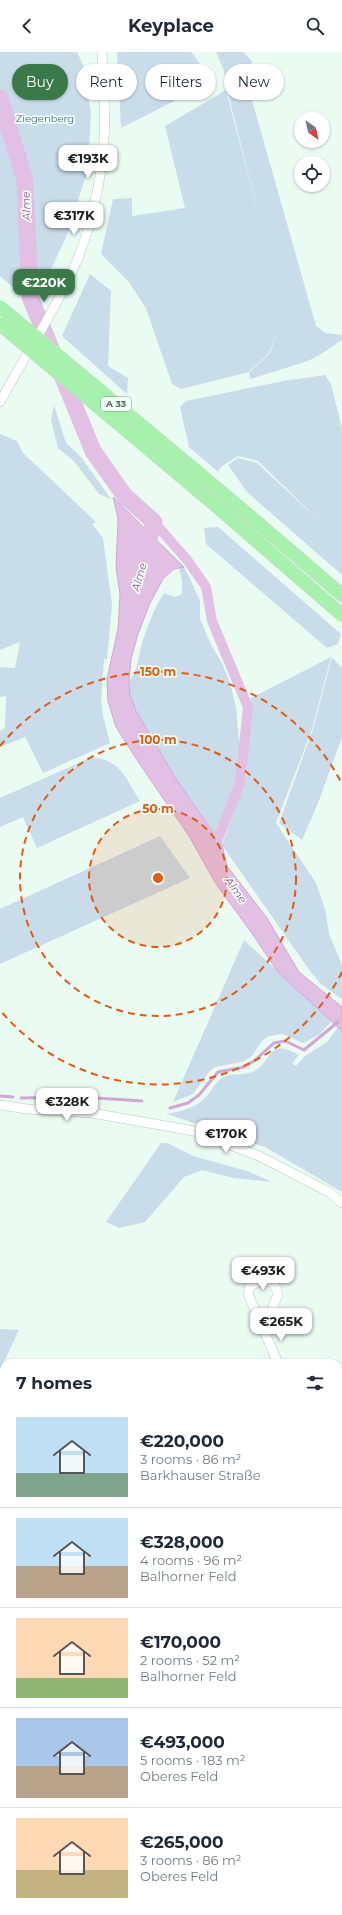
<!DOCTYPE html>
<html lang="en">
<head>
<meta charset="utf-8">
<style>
  body { margin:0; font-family:Montserrat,sans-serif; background:#f2f2f3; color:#1f2937; height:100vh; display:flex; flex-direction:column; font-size:15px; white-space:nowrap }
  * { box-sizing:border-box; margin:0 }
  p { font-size:13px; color:#747a83 }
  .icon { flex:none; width:22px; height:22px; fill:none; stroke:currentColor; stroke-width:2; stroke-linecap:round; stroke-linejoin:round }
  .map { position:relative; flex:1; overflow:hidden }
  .sheet { position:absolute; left:0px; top:1307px; width:342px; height:556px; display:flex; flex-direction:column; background:#fff; border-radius:12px 12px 0 0; box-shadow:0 1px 3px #0004 }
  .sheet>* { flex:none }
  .guide { position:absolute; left:12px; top:12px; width:318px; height:36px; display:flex; gap:8px }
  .needle { width:26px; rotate:147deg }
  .tools { position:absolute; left:294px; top:60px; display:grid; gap:8px }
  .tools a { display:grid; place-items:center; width:36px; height:36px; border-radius:50%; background:#fff; box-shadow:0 1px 3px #0004; font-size:20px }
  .price { position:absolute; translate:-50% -34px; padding:0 9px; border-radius:8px; background:#fff; color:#222; font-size:13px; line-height:26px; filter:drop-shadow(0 1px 2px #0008) }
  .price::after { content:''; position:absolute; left:50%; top:24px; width:12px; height:9px; margin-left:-6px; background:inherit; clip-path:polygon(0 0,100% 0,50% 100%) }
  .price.selected { background:#397a48; color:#fff }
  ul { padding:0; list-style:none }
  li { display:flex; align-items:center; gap:12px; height:100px; padding:0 16px }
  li+li { border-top:1px solid #e0e1e3 }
  li span { display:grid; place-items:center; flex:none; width:112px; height:80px; border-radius:0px; color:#555 }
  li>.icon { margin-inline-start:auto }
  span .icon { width:48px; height:48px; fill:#fffc; stroke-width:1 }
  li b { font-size:17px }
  h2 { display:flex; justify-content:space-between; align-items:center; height:48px; padding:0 16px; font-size:17px }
  .chip { padding:0 14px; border-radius:18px; background:#fff; box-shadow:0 1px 3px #0004; font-size:14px; line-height:36px }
  .chip.selected { background:#397a48; color:#fff }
  header { display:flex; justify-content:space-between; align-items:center; height:52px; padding:0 16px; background:#fff; font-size:18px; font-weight:700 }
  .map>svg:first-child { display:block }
  .green { fill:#c9dce9 }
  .water { fill:#e2c0e4; stroke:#d3a6d5 }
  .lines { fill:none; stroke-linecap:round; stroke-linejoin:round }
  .stream { stroke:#d3a6d5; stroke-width:3 }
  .canal { stroke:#e2c0e4; stroke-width:10 }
  .river { stroke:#e2c0e4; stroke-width:17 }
  .minor-casing { stroke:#b3cfba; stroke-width:10 }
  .highway-casing { stroke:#ced8cf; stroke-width:14 }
  .minor { stroke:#fff; stroke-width:9 }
  .highway { stroke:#a6f1ab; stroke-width:13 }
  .highway-bridge-casing { stroke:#ced8cf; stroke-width:14; stroke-linecap:butt }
  .highway-bridge { stroke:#a6f1ab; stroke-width:13 }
  .ring { fill:none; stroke:#e8590c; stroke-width:2; stroke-dasharray:7 5 }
  .labels { text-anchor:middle; stroke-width:3.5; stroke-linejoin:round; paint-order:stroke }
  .shield { fill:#f1fef6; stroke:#809e85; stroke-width:1 }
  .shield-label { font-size:9px; font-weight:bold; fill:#4f7555 }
  .park-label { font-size:10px; fill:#4d6985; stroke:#f1fef6 }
  .water-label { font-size:11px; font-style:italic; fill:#99549b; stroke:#f1fef6 }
  .centre { fill:#e8590c; stroke:#f1fef6; stroke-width:2 }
  .ring-label { font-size:12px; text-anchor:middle; font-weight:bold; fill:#e8590c; stroke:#f1fef6; stroke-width:3.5; stroke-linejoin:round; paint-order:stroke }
</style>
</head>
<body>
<header><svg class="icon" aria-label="back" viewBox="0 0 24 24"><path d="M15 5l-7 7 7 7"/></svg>Keyplace<svg class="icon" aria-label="search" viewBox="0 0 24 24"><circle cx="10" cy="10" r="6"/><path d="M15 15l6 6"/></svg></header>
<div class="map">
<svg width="342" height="1863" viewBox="0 0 342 1863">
  <rect width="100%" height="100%" fill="#eafbf2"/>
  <g class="green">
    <path d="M0,0H77L83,13L91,61L88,117L67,183L34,253L0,224Z"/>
    <path d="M117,0H191L210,24L202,35L121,76Z"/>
    <path d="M216,0H243L252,9L248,34L316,274L325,281L342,283V288L321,302L308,309L251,327L249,321L270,301L278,277L275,250L278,277L269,301L249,320L181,337L172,332L146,256L128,229L101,202L113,147L132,146V164L185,156L165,74L226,38L264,184L227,37L224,19Z"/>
    <path d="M90,222L111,239L108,314L128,326L127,342L62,284Z"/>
    <path d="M325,323L331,332L342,377V523L247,440L228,413L238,406L257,411L326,475L258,409L238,404L222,414L218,420L189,395L180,355L186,349L283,329Z"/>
    <path d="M54,353L66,391L81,405L111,447L99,442L74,409L58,396L51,368Z"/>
    <path d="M0,382L17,389L23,401L96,470L92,472L103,486L112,553L107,607H104L101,648L103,664L110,691L43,721L25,685L0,695V679L5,676L6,644L0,645V615L15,616L20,590L0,598Z"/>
    <path d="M218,475L341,582L338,592L327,596L206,492L204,476Z"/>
    <path d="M179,515H184L200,548V567L211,593L222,611L230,631L236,655L240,700L236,730L215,782L176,727L136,659L130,643L129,629C139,618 138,604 142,591C148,573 154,557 164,541L175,545L182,542V529Z"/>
    <path d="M331,605L312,677L276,771L316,831L325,857L329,882L342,913V947L321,932L310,919L222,793L246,726L251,646Z"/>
    <path d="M332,605L342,616V685L318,751L302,788L279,771L313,677Z"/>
    <path d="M92,705C121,708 126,727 140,749L37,796L23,765L0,775V746Z"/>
    <path d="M160,784L190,826L0,912V857Z"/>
    <path d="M244,888L332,969L319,983L303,991L283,982L269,984L262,989L251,1005L242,1010L215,1015L209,1020L193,1042L173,1050Z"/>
    <path d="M338,975L342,979V1140L265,1095L167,1062C181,1059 196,1056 206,1045C212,1039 215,1030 222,1026C230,1021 241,1023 249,1021C274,1014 264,983 299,1003L292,1011L296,1014L305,1004L327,990Z"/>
    <path d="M161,1091H167L193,1104L247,1119L272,1130L234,1126L202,1118L184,1125L145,1170L119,1176L106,1170Z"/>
    <path d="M0,1277L19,1278L0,1318Z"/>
  </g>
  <path class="water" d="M113,445L184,515L174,517L163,527L150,551L138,582L131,607L129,629L130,643L136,659L176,727L222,793L227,814L267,866L299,920L342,955V979L278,920L251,880L216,832L189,784L137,708L116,675L108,649L107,627L118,577L120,542L116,516L118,466Z"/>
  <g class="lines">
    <g class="stream">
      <path d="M0,1044L13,1045"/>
      <path d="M21,1046L82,1045L142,1049"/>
      <path d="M170,1056L188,1051L199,1043L218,1020L244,1015L254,1009L274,991L285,989L304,998L338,970"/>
    </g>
    <path class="canal" d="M154,470L188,509L206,535L212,569L248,655L240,731L213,800"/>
    <path class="river" d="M0,46L25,129L30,245L93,399L124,443L154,470L144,503"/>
    <g class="minor-casing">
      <g id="minor">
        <path d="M0,350C26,302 57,256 78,206C92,171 102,125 104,88C106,59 103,29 102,0"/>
        <path d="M0,1053L27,1057L92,1061L194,1079L259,1104L329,1140L342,1151"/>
        <path d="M264,1277L278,1242L274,1232L265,1227L250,1234L248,1242L278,1311"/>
        <path d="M338,1354L342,1352"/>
      </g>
    </g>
    <g class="highway-casing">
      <g id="highway">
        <path d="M232,449L342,543"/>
        <path d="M221,458L342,563"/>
      </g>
    </g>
    <use href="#minor" class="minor"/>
    <use href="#highway" class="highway"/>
    <g class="highway-bridge-casing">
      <g id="highway-bridge">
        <path d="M0,255L232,449"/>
        <path d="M0,272L221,458"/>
      </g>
    </g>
    <use href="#highway-bridge" class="highway-bridge"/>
  </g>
  <circle cx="158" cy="826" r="69" fill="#e8590c" fill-opacity=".12"/>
  <g class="ring">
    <circle cx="158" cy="826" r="69"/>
    <circle cx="158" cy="826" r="138"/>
    <path d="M342 920A206 206 0 0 1 0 958M0 694A206 206 0 0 1 342 732"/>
  </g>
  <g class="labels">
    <rect class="shield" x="101" y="345" width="30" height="14" rx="3"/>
    <g class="shield-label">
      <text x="116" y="355">A 33</text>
    </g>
    <g class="park-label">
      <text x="45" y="70">Ziegenberg</text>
    </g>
    <g class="water-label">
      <text transform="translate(26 154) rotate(-92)" y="4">Alme</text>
      <text transform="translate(139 525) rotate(-74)" y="4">Alme</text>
      <text transform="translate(236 838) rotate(55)" y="4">Alme</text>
    </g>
  </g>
  <circle cx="158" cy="826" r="6" class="centre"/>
  <g class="ring-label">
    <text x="158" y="624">150 m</text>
    <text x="158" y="692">100 m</text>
    <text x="158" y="761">50 m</text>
  </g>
</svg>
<div class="tools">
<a><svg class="needle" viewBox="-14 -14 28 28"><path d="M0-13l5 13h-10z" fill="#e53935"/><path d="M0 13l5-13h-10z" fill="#747a83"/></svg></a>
<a><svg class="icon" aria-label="locate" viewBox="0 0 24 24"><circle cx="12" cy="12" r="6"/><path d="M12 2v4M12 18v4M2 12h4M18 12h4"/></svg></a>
</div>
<b class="price" style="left:88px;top:127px">€193K</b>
<b class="price" style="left:74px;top:184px">€317K</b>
<b class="price selected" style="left:44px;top:251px">€220K</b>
<b class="price" style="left:67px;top:1070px">€328K</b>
<b class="price" style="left:226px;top:1102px">€170K</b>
<b class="price" style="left:263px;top:1239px">€493K</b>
<b class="price" style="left:281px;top:1290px">€265K</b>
<div class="guide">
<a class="chip selected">Buy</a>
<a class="chip">Rent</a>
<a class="chip">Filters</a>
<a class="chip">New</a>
</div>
<section class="sheet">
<h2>7 homes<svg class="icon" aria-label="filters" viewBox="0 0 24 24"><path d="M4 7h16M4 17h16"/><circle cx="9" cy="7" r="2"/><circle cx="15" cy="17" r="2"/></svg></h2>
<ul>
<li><span style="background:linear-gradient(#bfe0f5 70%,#7fa58c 0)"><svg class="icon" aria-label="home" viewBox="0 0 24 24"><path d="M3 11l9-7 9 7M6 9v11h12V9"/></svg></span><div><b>€220,000</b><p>3 rooms · 86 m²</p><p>Barkhauser Straße</p></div></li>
<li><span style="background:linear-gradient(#bfe0f5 60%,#b9a48a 0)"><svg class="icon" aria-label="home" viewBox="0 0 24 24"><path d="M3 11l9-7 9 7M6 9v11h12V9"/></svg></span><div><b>€328,000</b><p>4 rooms · 96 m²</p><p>Balhorner Feld</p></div></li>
<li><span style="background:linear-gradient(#ffd9b3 75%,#8fb573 0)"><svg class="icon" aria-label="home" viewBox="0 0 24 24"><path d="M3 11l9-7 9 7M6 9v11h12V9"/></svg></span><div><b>€170,000</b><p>2 rooms · 52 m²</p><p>Balhorner Feld</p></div></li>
<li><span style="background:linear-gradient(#a9c7e8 60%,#b9a48a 0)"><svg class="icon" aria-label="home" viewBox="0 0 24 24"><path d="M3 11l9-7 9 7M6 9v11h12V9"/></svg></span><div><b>€493,000</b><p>5 rooms · 183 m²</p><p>Oberes Feld</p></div></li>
<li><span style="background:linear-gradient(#ffd9b3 65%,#c2b280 0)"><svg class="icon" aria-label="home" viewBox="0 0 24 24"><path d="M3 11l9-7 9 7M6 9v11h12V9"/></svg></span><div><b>€265,000</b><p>3 rooms · 86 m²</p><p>Oberes Feld</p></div></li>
</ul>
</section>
</div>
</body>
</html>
